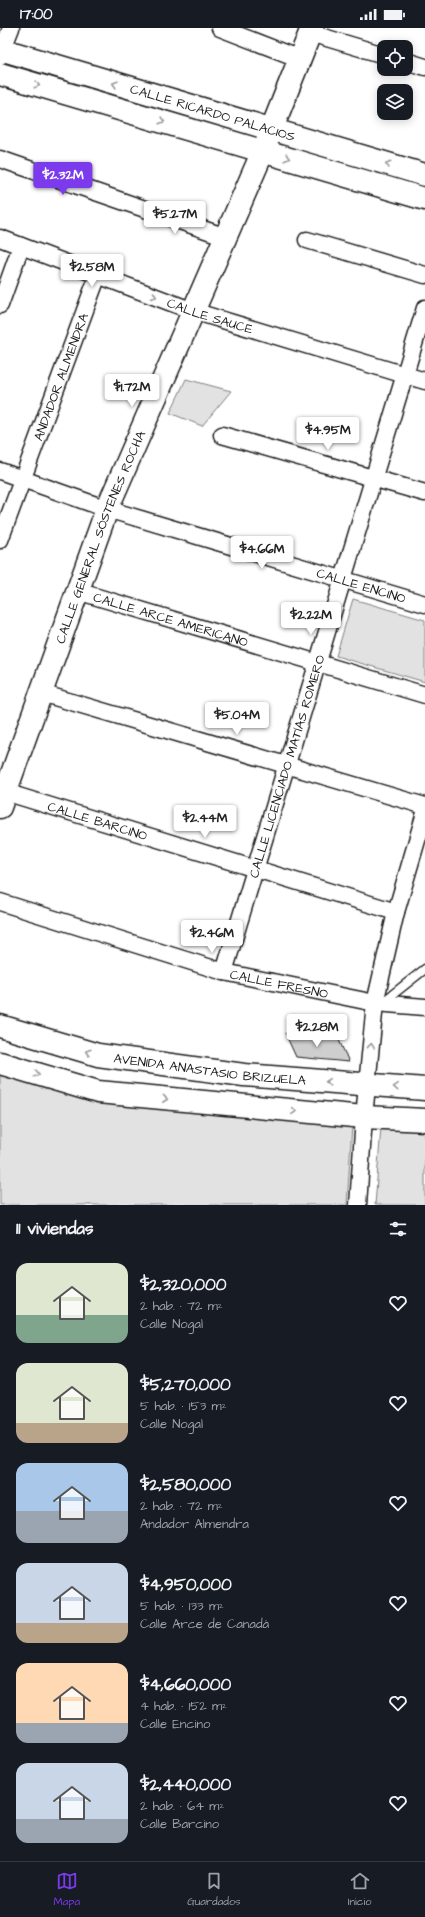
<!DOCTYPE html>
<html lang="es">
<head>
<meta charset="utf-8">
<style>
  body { margin:0; font-family:"Architects Daughter",sans-serif; background:#20242c; color:#f1f3f6; height:100vh; display:flex; flex-direction:column; font-size:15px; white-space:nowrap }
  * { box-sizing:border-box; margin:0 }
  p { font-size:13px; color:#9ea1a6 }
  .icon { flex:none; width:22px; height:22px; fill:none; stroke:currentColor; stroke-width:2; stroke-linecap:round; stroke-linejoin:round }
  .map { position:relative; height:1177px; overflow:hidden }
  .panel { display:flex; flex-direction:column; background:#171b24; flex:1 }
  .panel>* { flex:none }
  .buttons { position:absolute; left:377px; top:12px; display:grid; gap:8px }
  .buttons a { display:grid; place-items:center; width:36px; height:36px; border-radius:8px; background:#171b24; box-shadow:0 2px 10px #0003; font-size:20px }
  .price { position:absolute; translate:-50% -34px; padding:0 9px; border-radius:4px; background:#fff; color:#222; font-size:13px; line-height:26px; filter:drop-shadow(0 1px 2px #0008) }
  .price::after { content:''; position:absolute; left:50%; top:24px; width:12px; height:9px; margin-left:-6px; background:inherit; clip-path:polygon(0 0,100% 0,50% 100%) }
  .price.on { background:#7c3aed; color:#fff }
  ul { padding:0; list-style:none }
  li { display:flex; align-items:center; gap:12px; height:100px; padding:0 16px }
  li span { display:grid; place-items:center; flex:none; width:112px; height:80px; border-radius:12px; color:#555 }
  li>.icon { margin-inline-start:auto }
  span .icon { width:48px; height:48px; fill:#fffc; stroke-width:1 }
  li b { font-size:17px }
  h2 { display:flex; justify-content:space-between; align-items:center; height:48px; padding:0 16px; font-size:17px }
  .status { display:flex; justify-content:space-between; align-items:center; height:28px; padding:0 20px; background:#171b24; direction:ltr }
  .status svg { height:11px; fill:currentColor }
  .dock { display:flex; justify-content:space-around; align-items:center; height:56px; border-top:1px solid #363941; background:#171b24; font-size:11px; color:#9ea1a6 }
  .dock a { display:grid; justify-items:center; gap:2px }
  .dock .on { color:#7c3aed }
  .map>svg:first-child { display:block }
  .green { fill:#e2e2e2; stroke:#7f7f7f }
  .building { fill:#cecece; stroke:#1c1c1c }
  .lines { fill:none; stroke-linecap:round; stroke-linejoin:round }
  .lane-casing { stroke:#1c1c1c; stroke-width:11 }
  .street-casing { stroke:#1c1c1c; stroke-width:19 }
  .secondary-casing { stroke:#1c1c1c; stroke-width:25 }
  .primary-casing { stroke:#1c1c1c; stroke-width:25 }
  .lane { stroke:#fff; stroke-width:8 }
  .street { stroke:#fff; stroke-width:16 }
  .secondary { stroke:#fff; stroke-width:22 }
  .primary { stroke:#fff; stroke-width:22 }
  .oneway { stroke:#999 }
  .labels { text-anchor:middle; stroke-width:4; stroke-linejoin:round; paint-order:stroke }
  .street-label { font-size:13px; fill:#1c1c1c; stroke:#fff }
</style>
</head>
<body>
<div class="status"><b>17:00</b><svg viewBox="0 0 49 12"><path d="M0 12V9h3v3zM5 12V6h3v6zM10 12V3h3v9zM15 12V0h3v12zM26 1h20v11H26zM47 4h2v5h-2z"/></svg></div>
<div class="map">
<svg width="425" height="1177" viewBox="0 0 425 1177">
  <rect width="100%" height="100%" fill="#fff"/>
  <filter id="ink" filterUnits="userSpaceOnUse"><feTurbulence type="fractalNoise" baseFrequency=".025" numOctaves="2"/><feDisplacementMap in="SourceGraphic" scale="8" xChannelSelector="R" yChannelSelector="G"/><feConvolveMatrix kernelMatrix="1 2 1 2 8 2 1 2 1" color-interpolation-filters="sRGB"/></filter>
  <g filter="url(#ink)">
    <g class="green">
      <path d="M186,351L231,363L202,398L170,385Z"/>
      <path d="M353,571L425,592V654L336,628Z"/>
      <path d="M0,1046L352,1097L347,1177H0Z"/>
      <path d="M381,1099L425,1101V1177H375Z"/>
    </g>
    <path class="building" d="M285,1005L338,1010L349,1034L296,1029Z"/>
    <g class="lines">
      <g class="lane-casing">
        <path id="lane" d="M383,974L425,941"/>
      </g>
      <g class="street-casing">
        <g id="street">
          <path d="M220,0L300,31"/>
          <path d="M310,5L384,27"/>
          <path d="M0,28L11,0"/>
          <path d="M406,33L425,39"/>
          <path d="M0,131L226,209"/>
          <path id="s1" d="M0,210L193,283L425,353"/>
          <path d="M307,212L425,247"/>
          <path d="M0,277L21,218"/>
          <path d="M222,407L425,465"/>
          <path id="s2" d="M0,443L107,481L425,576"/>
          <path id="s3" d="M0,512L98,247"/>
          <path id="s4" d="M77,563L425,667"/>
          <path d="M41,665L425,778"/>
          <path id="s5" d="M5,764L396,884"/>
          <path id="s6" d="M0,874L224,944L375,975L425,979"/>
          <path id="s7" d="M224,944L425,280"/>
          <path d="M358,1177L364,1089L375,975L396,884L425,785"/>
        </g>
      </g>
      <g class="secondary-casing">
        <g id="secondary">
          <path id="s8" d="M0,21L425,147"/>
          <path d="M0,46L425,171"/>
          <path id="s9" d="M0,779L107,481L263,123L312,0"/>
        </g>
      </g>
      <g class="primary-casing">
        <g id="primary">
          <path id="s10" d="M0,998L98,1027L244,1047L425,1061"/>
          <path d="M0,1035L98,1064L364,1089L425,1092"/>
        </g>
      </g>
      <use href="#lane" class="lane"/>
      <use href="#street" class="street"/>
      <use href="#secondary" class="secondary"/>
      <use href="#primary" class="primary"/>
    </g>
    <defs><path id="oneway-chevron" d="M-2-3.5L2.5 0L-2 3.5" fill="none" stroke-width="1.6" stroke-linecap="round" stroke-linejoin="round"/></defs>
    <g class="oneway">
      <use href="#oneway-chevron" transform="translate(115 56) rotate(-164)"/>
      <use href="#oneway-chevron" transform="translate(37 57) rotate(16)"/>
      <use href="#oneway-chevron" transform="translate(162 93) rotate(16)"/>
      <use href="#oneway-chevron" transform="translate(287 130) rotate(16)"/>
      <use href="#oneway-chevron" transform="translate(388 136) rotate(-164)"/>
      <use href="#oneway-chevron" transform="translate(154 268) rotate(21)"/>
      <use href="#oneway-chevron" transform="translate(371 1018) rotate(-84)"/>
      <use href="#oneway-chevron" transform="translate(88 1024) rotate(-163)"/>
      <use href="#oneway-chevron" transform="translate(37 1046) rotate(16)"/>
      <use href="#oneway-chevron" transform="translate(328 1054) rotate(-175)"/>
      <use href="#oneway-chevron" transform="translate(396 1059) rotate(-176)"/>
      <use href="#oneway-chevron" transform="translate(165 1071) rotate(6)"/>
      <use href="#oneway-chevron" transform="translate(294 1083) rotate(5)"/>
    </g>
  </g>
  <g class="labels">
    <g class="street-label">
      <text dy="5" stroke="none"><textPath href="#s8" startOffset="222">CALLE RICARDO PALACIOS</textPath></text>
      <text dy="5" stroke="none"><textPath href="#s1" startOffset="224">CALLE SAUCE</textPath></text>
      <text dy="5" stroke="none"><textPath href="#s3" startOffset="174">ANDADOR ALMENDRA</textPath></text>
      <text dy="5" stroke="none"><textPath href="#s9" startOffset="288">CALLE GENERAL SÓSTENES ROCHA</textPath></text>
      <text dy="5" stroke="none"><textPath href="#s2" startOffset="379">CALLE ENCINO</textPath></text>
      <text dy="5" stroke="none"><textPath href="#s4" startOffset="98">CALLE ARCE AMERICANO</textPath></text>
      <text dy="5" stroke="none"><textPath href="#s7" startOffset="215">CALLE LICENCIADO MATÍAS ROMERO</textPath></text>
      <text dy="5" stroke="none"><textPath href="#s5" startOffset="97">CALLE BARCINO</textPath></text>
      <text dy="5" stroke="none"><textPath href="#s6" startOffset="291">CALLE FRESNO</textPath></text>
      <text dy="5" stroke="none"><textPath href="#s10" startOffset="215">AVENIDA ANASTASIO BRIZUELA</textPath></text>
    </g>
  </g>
</svg>
<div class="buttons">
<a><svg class="icon" aria-label="locate" viewBox="0 0 24 24"><circle cx="12" cy="12" r="6"/><path d="M12 2v4M12 18v4M2 12h4M18 12h4"/></svg></a>
<a><svg class="icon" aria-label="layers" viewBox="0 0 24 24"><path d="M12 4l9 5-9 5-9-5zM3 14l9 5 9-5"/></svg></a>
</div>
<b class="price on" style="left:63px;top:168px">$2.32M</b>
<b class="price" style="left:175px;top:207px">$5.27M</b>
<b class="price" style="left:92px;top:260px">$2.58M</b>
<b class="price" style="left:132px;top:380px">$1.72M</b>
<b class="price" style="left:328px;top:423px">$4.95M</b>
<b class="price" style="left:262px;top:542px">$4.66M</b>
<b class="price" style="left:311px;top:608px">$2.22M</b>
<b class="price" style="left:237px;top:708px">$5.04M</b>
<b class="price" style="left:205px;top:811px">$2.44M</b>
<b class="price" style="left:212px;top:926px">$2.46M</b>
<b class="price" style="left:317px;top:1020px">$2.28M</b>
</div>
<section class="panel">
<h2>11 viviendas<svg class="icon" aria-label="filters" viewBox="0 0 24 24"><path d="M4 7h16M4 17h16"/><circle cx="9" cy="7" r="2"/><circle cx="15" cy="17" r="2"/></svg></h2>
<ul>
<li><span style="background:linear-gradient(#dfe7d0 65%,#7fa58c 0)"><svg class="icon" aria-label="home" viewBox="0 0 24 24"><path d="M3 11l9-7 9 7M6 9v11h12V9"/></svg></span><div><b>$2,320,000</b><p>2 hab. · 72 m²</p><p>Calle Nogal</p></div><svg class="icon" aria-label="heart" viewBox="0 0 24 24"><path d="M12 20l-8-8c-3-5 5-10 8-4 3-6 11-1 8 4z"/></svg></li>
<li><span style="background:linear-gradient(#dfe7d0 75%,#b9a48a 0)"><svg class="icon" aria-label="home" viewBox="0 0 24 24"><path d="M3 11l9-7 9 7M6 9v11h12V9"/></svg></span><div><b>$5,270,000</b><p>5 hab. · 153 m²</p><p>Calle Nogal</p></div><svg class="icon" aria-label="heart" viewBox="0 0 24 24"><path d="M12 20l-8-8c-3-5 5-10 8-4 3-6 11-1 8 4z"/></svg></li>
<li><span style="background:linear-gradient(#a9c7e8 60%,#9aa5b1 0)"><svg class="icon" aria-label="home" viewBox="0 0 24 24"><path d="M3 11l9-7 9 7M6 9v11h12V9"/></svg></span><div><b>$2,580,000</b><p>2 hab. · 72 m²</p><p>Andador Almendra</p></div><svg class="icon" aria-label="heart" viewBox="0 0 24 24"><path d="M12 20l-8-8c-3-5 5-10 8-4 3-6 11-1 8 4z"/></svg></li>
<li><span style="background:linear-gradient(#c9d6e8 75%,#b9a48a 0)"><svg class="icon" aria-label="home" viewBox="0 0 24 24"><path d="M3 11l9-7 9 7M6 9v11h12V9"/></svg></span><div><b>$4,950,000</b><p>5 hab. · 133 m²</p><p>Calle Arce de Canadá</p></div><svg class="icon" aria-label="heart" viewBox="0 0 24 24"><path d="M12 20l-8-8c-3-5 5-10 8-4 3-6 11-1 8 4z"/></svg></li>
<li><span style="background:linear-gradient(#ffd9b3 75%,#9aa5b1 0)"><svg class="icon" aria-label="home" viewBox="0 0 24 24"><path d="M3 11l9-7 9 7M6 9v11h12V9"/></svg></span><div><b>$4,660,000</b><p>4 hab. · 152 m²</p><p>Calle Encino</p></div><svg class="icon" aria-label="heart" viewBox="0 0 24 24"><path d="M12 20l-8-8c-3-5 5-10 8-4 3-6 11-1 8 4z"/></svg></li>
<li><span style="background:linear-gradient(#c9d6e8 70%,#9aa5b1 0)"><svg class="icon" aria-label="home" viewBox="0 0 24 24"><path d="M3 11l9-7 9 7M6 9v11h12V9"/></svg></span><div><b>$2,440,000</b><p>2 hab. · 64 m²</p><p>Calle Barcino</p></div><svg class="icon" aria-label="heart" viewBox="0 0 24 24"><path d="M12 20l-8-8c-3-5 5-10 8-4 3-6 11-1 8 4z"/></svg></li>
</ul>
</section>
<nav class="dock">
<a class="on"><svg class="icon" aria-label="map" viewBox="0 0 24 24"><path d="M3 6l6-2 6 2 6-2v14l-6 2-6-2-6 2zM9 4v14M15 6v14"/></svg>Mapa</a>
<a><svg class="icon" aria-label="saved" viewBox="0 0 24 24"><path d="M7 4h10v16l-5-4-5 4z"/></svg>Guardados</a>
<a><svg class="icon" aria-label="home" viewBox="0 0 24 24"><path d="M3 11l9-7 9 7M6 9v11h12V9"/></svg>Inicio</a>
</nav>
</body>
</html>
